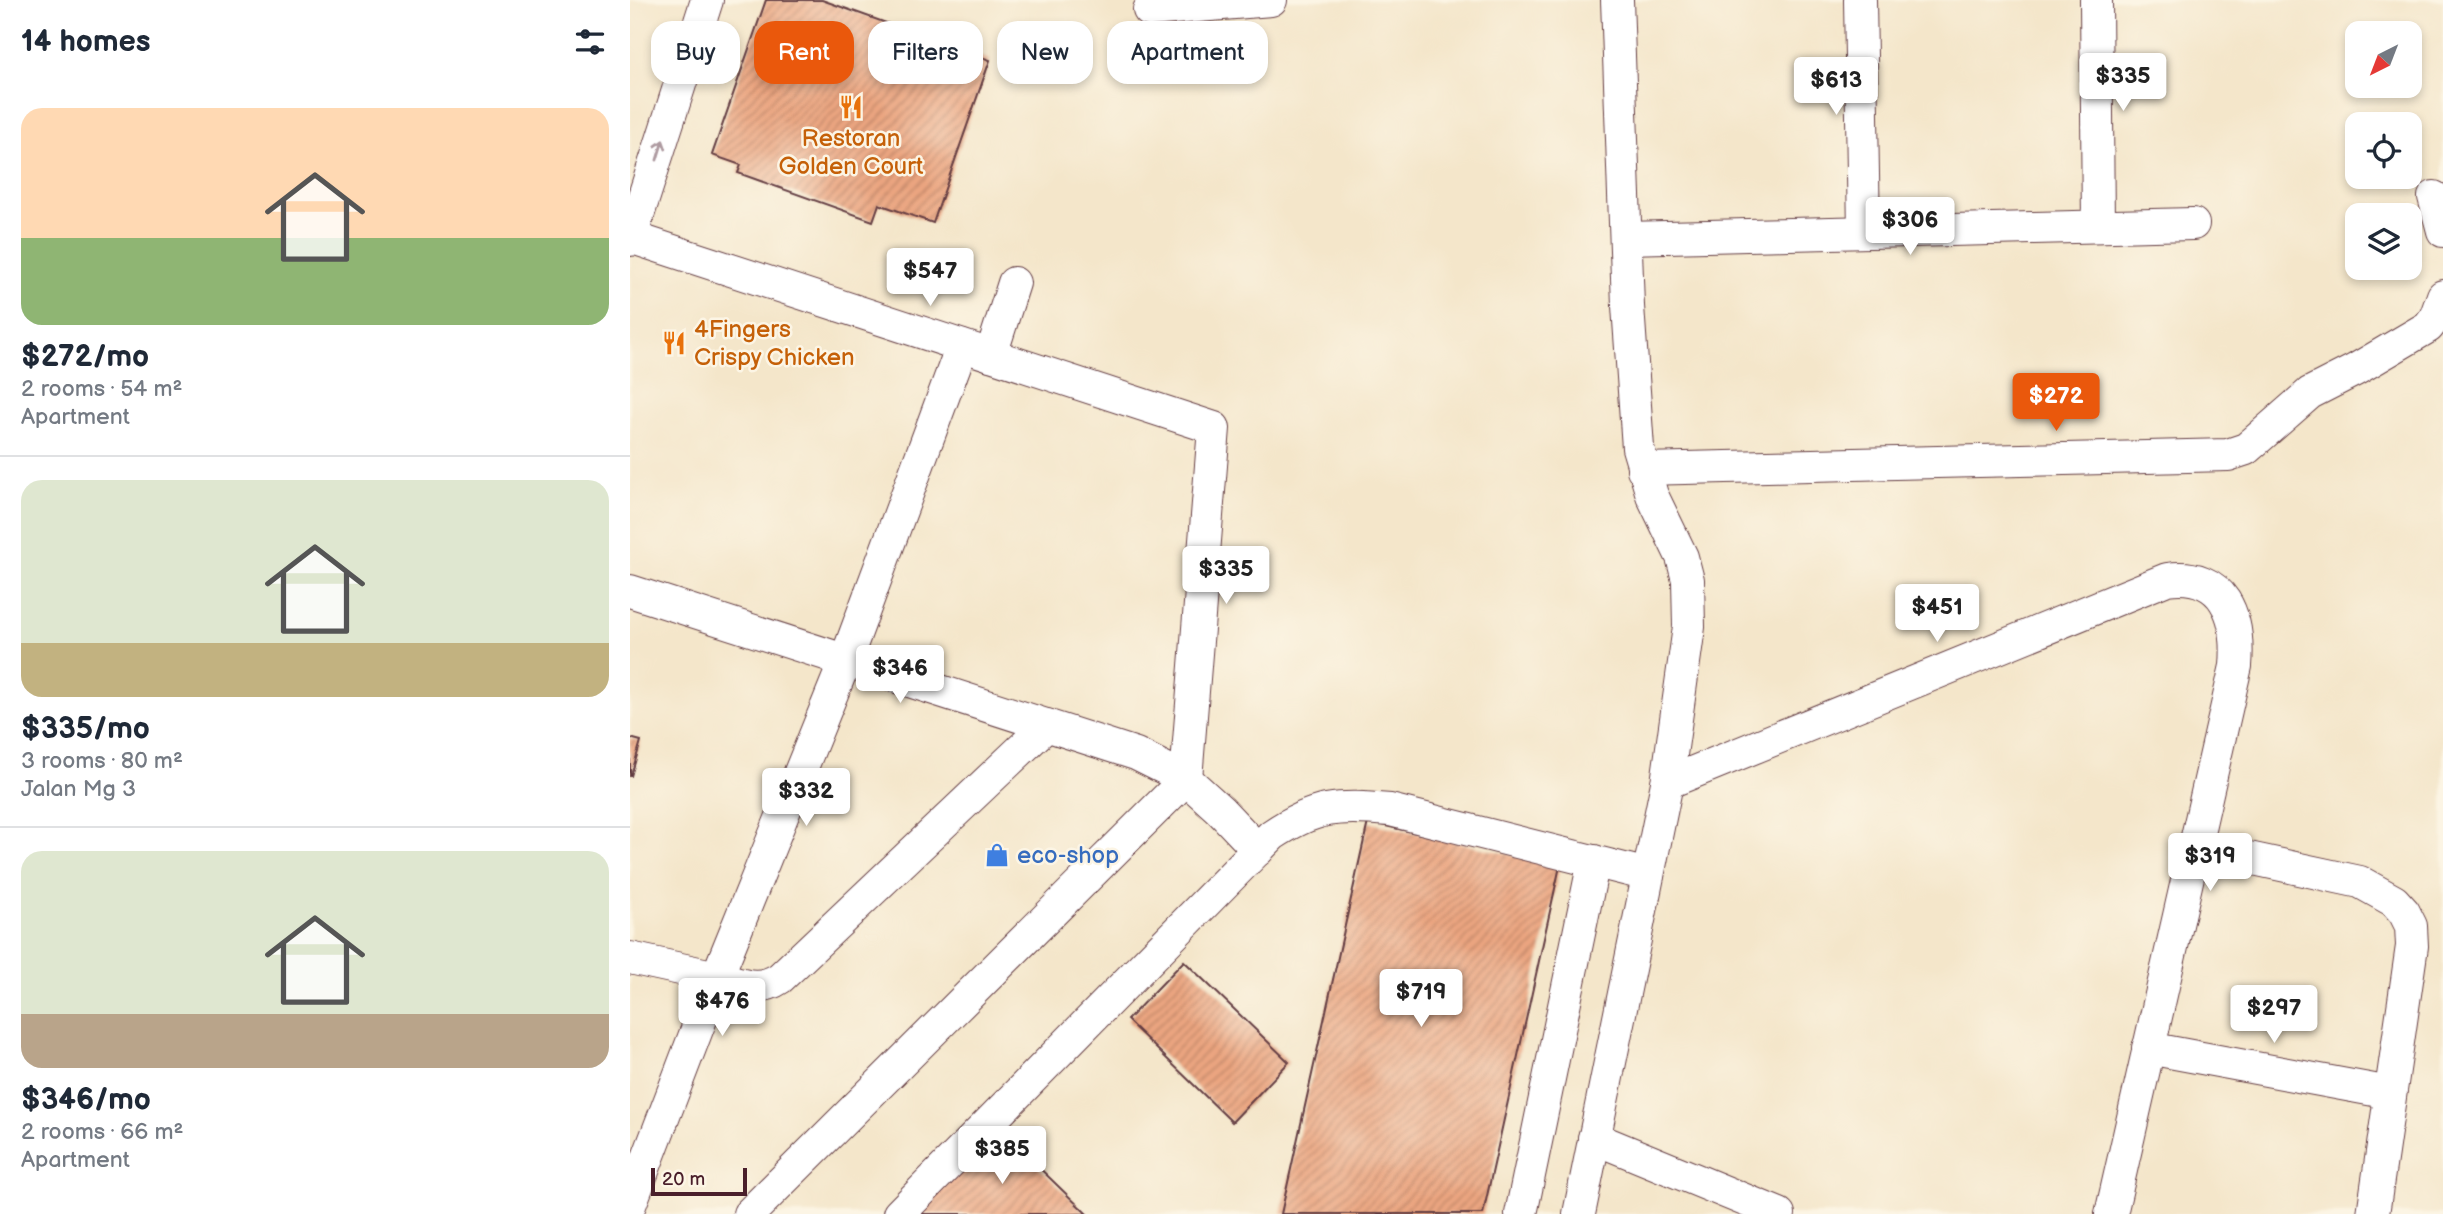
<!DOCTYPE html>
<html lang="en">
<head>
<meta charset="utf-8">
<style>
  body { margin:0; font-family:"Balsamiq Sans",sans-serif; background:#f2f2f3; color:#1f2937; height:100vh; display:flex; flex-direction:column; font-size:26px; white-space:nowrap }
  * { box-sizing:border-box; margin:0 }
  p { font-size:23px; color:#747a83 }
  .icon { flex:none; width:38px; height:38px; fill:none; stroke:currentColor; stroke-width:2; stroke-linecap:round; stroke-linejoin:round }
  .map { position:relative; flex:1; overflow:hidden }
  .side { display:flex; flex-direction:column; background:#fff; width:630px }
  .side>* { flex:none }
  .guide { position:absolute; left:21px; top:21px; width:665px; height:63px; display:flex; gap:14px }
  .needle { width:46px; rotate:222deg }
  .controls { position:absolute; left:1715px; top:21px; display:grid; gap:14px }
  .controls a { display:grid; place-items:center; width:77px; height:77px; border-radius:14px; background:#fff; box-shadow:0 4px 10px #0003; font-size:35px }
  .scale { position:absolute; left:21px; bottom:18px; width:96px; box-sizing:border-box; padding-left:7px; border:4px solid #4a1f2b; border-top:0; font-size:19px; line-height:24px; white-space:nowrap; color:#4a1f2b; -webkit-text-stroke:5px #fcf5e5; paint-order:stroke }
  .price { position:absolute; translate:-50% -60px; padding:0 16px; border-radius:7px; background:#fff; color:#222; font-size:23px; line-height:46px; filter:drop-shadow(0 2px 4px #0008) }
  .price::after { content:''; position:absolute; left:50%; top:42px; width:21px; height:16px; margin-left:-10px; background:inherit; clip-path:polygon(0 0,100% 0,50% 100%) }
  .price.on { background:#ea580c; color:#fff }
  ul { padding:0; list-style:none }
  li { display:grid; align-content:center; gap:14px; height:371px; padding:0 21px }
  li+li { border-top:2px solid #e0e1e3 }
  li span { display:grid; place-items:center; height:217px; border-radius:21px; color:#555 }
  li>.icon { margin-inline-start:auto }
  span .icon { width:126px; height:126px; fill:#fffc; stroke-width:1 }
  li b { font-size:30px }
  h2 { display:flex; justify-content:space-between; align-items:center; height:84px; padding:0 21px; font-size:30px }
  .chip { padding:0 24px; border-radius:21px; background:#fff; box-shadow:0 4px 10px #0003; font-size:24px; line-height:63px }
  .chip.on { background:#ea580c; color:#fff }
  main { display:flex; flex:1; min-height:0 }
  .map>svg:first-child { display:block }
  .building { fill:url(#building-hatch) }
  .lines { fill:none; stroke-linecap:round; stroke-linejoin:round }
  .minor-casing { stroke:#643d43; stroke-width:34 }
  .minor { stroke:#fff; stroke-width:32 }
  .oneway { stroke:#ae9aa0 }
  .labels { text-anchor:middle; stroke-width:5; stroke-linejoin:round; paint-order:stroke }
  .food-label { font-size:24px; fill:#c56008; stroke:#fcf5e5 }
  .shop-label { font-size:24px; fill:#366cbe; stroke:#fcf5e5; text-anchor:start }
</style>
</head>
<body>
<main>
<section class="side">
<h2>14 homes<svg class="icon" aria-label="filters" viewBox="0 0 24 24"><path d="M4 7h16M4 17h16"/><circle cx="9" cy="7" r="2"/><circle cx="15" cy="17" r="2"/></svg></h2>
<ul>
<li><span style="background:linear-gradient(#ffd9b3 60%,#8fb573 0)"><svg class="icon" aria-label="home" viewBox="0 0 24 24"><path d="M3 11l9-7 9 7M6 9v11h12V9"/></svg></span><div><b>$272/mo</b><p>2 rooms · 54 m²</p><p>Apartment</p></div></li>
<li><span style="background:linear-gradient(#dfe7d0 75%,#c2b280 0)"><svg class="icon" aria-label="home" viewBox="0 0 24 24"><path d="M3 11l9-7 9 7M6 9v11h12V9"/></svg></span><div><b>$335/mo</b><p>3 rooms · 80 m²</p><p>Jalan Mg 3</p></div></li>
<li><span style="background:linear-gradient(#dfe7d0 75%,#b9a48a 0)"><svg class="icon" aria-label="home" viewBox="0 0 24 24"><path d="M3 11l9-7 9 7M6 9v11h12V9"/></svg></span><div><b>$346/mo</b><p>2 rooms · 66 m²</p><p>Apartment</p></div></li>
</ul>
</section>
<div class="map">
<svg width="1813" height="1214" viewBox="0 0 1813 1214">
  <defs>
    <pattern id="building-hatch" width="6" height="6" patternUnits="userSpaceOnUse" patternTransform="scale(1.75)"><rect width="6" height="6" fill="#eba580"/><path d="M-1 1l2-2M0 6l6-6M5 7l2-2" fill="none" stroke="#c08669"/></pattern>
  </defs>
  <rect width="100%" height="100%" fill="#fcf5e5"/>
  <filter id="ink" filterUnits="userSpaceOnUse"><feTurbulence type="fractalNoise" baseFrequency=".0143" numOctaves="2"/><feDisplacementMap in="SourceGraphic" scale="14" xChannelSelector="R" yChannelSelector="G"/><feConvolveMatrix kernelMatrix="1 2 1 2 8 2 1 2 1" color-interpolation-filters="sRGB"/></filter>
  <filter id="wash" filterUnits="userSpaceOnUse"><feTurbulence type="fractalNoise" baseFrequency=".00686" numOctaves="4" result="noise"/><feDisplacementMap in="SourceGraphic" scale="28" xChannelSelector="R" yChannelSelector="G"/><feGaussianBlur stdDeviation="1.57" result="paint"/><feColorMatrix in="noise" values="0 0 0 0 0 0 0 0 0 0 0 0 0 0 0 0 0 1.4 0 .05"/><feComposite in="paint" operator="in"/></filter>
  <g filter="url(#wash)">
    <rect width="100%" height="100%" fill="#f4e6ca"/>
    <g id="blocks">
      <g class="building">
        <path d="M136,0H192L360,60L303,223L249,204L243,221L108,173L111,165L82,155Z"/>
        <path d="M0,738L11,741L1,776H0Z"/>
        <path d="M738,822L930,866L853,1214H651Z"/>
        <path d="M554,961L659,1062L602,1122L497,1020Z"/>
        <path d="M370,1130L457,1214H288Z"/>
      </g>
    </g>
  </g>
  <g filter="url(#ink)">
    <use href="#blocks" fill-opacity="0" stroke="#643d43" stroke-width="2"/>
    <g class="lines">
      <g class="minor-casing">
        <g id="minor">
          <path d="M1230,0L1234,232"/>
          <path d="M1466,0L1468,226"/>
          <path d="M519,10L641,0"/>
          <path d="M1804,197L1813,231"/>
          <path d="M0,237L584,428L556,779"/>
          <path d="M996,238L1563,224"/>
          <path d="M0,240L77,0"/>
          <path d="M332,346L216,659L87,977C111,983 128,993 150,978L417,725"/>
          <path d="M361,355L384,283"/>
          <path d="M1013,469L1598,455L1616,449L1680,393L1725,370L1798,327L1805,318L1813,296"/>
          <path d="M0,591L506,754L556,779L590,810L628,850"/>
          <path d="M1037,783L1537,579C1595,571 1610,617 1606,666L1481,1214"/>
          <path d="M1563,846L1730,882L1764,901L1774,912L1781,926L1782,946L1743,1214"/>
          <path d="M0,958L87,977L0,1205"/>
          <path d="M1518,1048L1760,1093"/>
          <path d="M964,1138L1149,1214"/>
          <path d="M119,1214L556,779"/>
          <path d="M269,1214L642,835C685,806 709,805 760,810L1018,875"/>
          <path d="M891,1214L964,861"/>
          <path d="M949,1214L1037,783L1059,627L1058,580L1052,557L1022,495L1008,448L998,306L987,0"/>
        </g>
      </g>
      <use href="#minor" class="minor"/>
    </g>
    <defs><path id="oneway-shaft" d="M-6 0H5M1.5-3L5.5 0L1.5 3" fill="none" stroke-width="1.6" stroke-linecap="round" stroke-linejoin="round" transform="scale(1.75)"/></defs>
    <use class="oneway" href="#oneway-shaft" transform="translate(30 150) rotate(-73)"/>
  </g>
  <defs>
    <g id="restaurant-bare" transform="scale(1.89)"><path d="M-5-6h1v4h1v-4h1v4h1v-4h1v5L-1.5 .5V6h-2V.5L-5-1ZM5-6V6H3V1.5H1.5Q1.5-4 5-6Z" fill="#e8710a" stroke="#fcf5e5" stroke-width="2.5" paint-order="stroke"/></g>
    <g id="shop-bare" transform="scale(1.89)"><path d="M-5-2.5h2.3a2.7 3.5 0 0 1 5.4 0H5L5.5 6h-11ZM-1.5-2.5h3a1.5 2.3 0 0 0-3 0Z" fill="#3f7fe0" stroke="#fcf5e5" stroke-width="2.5" paint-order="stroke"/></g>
  </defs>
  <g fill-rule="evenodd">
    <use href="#restaurant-bare" x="221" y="107"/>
    <use href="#restaurant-bare" x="44" y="343"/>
    <use href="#shop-bare" x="367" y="855"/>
  </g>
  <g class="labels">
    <g class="food-label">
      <text x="221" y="146">Restoran<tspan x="221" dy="28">Golden Court</tspan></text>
      <text x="64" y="337" text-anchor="start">4Fingers<tspan x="64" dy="28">Crispy Chicken</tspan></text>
    </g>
    <g class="shop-label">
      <text x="387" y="863">eco-shop</text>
    </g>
  </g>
</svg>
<div class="controls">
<a><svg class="needle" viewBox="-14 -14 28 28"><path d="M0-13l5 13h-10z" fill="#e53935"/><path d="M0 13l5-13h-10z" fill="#747a83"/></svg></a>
<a><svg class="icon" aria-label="locate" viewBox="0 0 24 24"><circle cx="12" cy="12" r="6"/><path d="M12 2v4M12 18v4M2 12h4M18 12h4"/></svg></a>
<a><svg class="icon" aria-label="layers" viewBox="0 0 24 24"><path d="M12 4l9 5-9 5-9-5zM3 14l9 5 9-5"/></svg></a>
</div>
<div class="scale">20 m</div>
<b class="price" style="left:1493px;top:113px">$335</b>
<b class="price" style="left:1206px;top:117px">$613</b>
<b class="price" style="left:1280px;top:257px">$306</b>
<b class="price" style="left:300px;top:308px">$547</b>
<b class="price on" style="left:1426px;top:433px">$272</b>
<b class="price" style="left:596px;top:606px">$335</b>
<b class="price" style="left:1307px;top:644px">$451</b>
<b class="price" style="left:270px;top:705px">$346</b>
<b class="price" style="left:176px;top:828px">$332</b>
<b class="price" style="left:1580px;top:893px">$319</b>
<b class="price" style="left:791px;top:1029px">$719</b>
<b class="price" style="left:92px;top:1038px">$476</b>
<b class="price" style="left:1644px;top:1045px">$297</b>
<b class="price" style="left:372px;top:1186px">$385</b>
<div class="guide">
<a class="chip">Buy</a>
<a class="chip on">Rent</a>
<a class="chip">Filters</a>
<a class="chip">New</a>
<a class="chip">Apartment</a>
</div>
</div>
</main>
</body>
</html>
